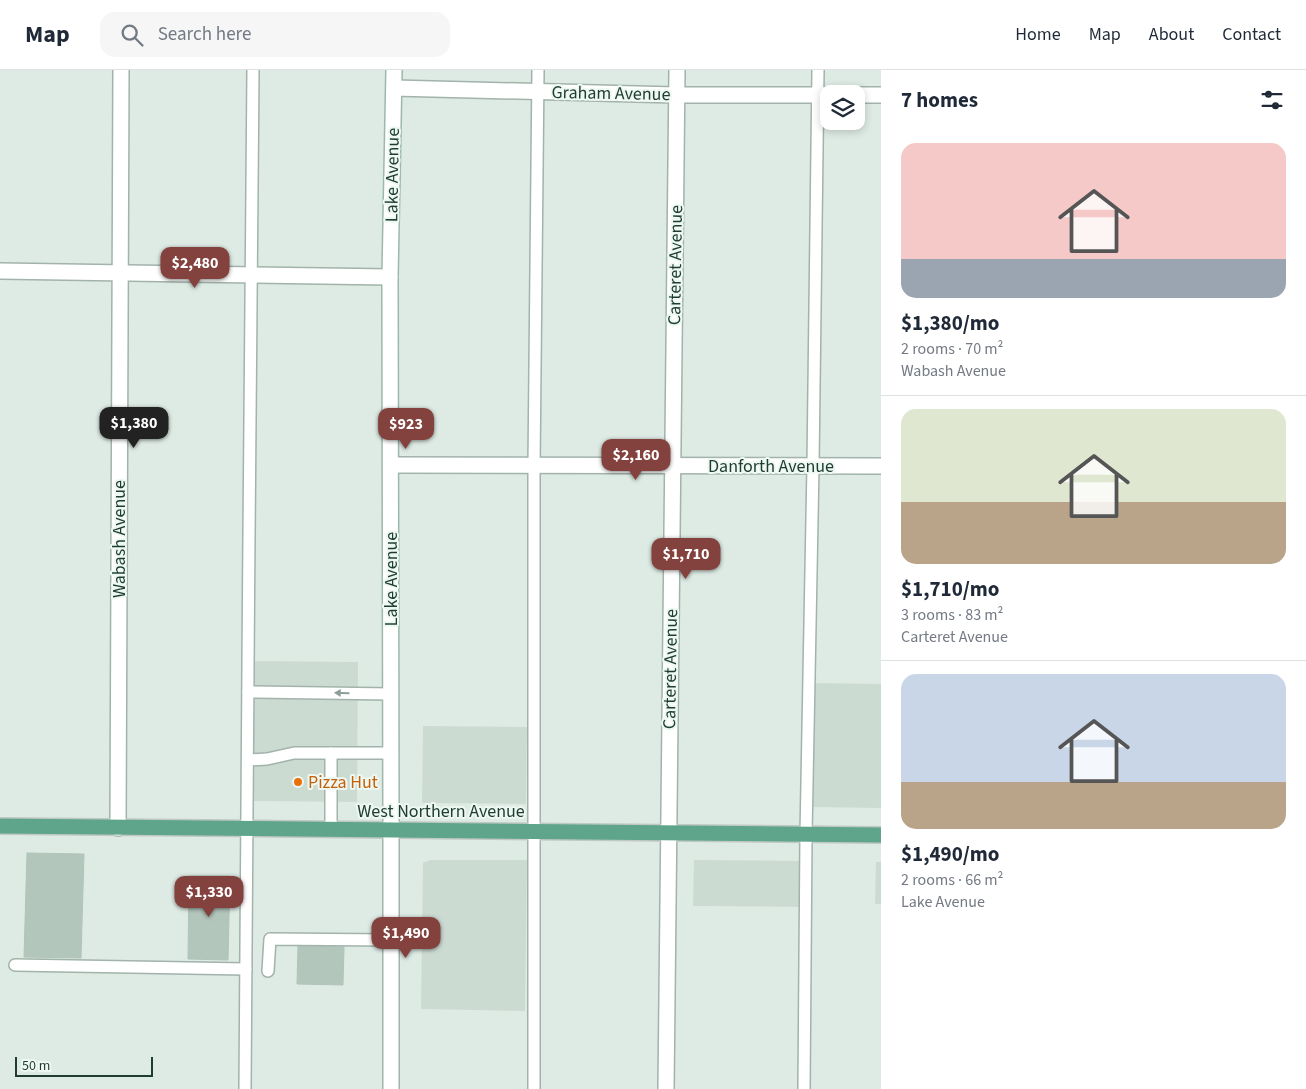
<!DOCTYPE html>
<html lang="en">
<head>
<meta charset="utf-8">
<style>
  body { margin:0; font-family:"Source Sans 3",sans-serif; background:#f6f6f7; color:#1f2937; height:100vh; display:flex; flex-direction:column; font-size:19px; white-space:nowrap }
  * { box-sizing:border-box; margin:0 }
  p { font-size:16px; color:#747a83 }
  .icon { flex:none; width:28px; height:28px; fill:none; stroke:currentColor; stroke-width:2; stroke-linecap:round; stroke-linejoin:round }
  .map { position:relative; flex:1; overflow:hidden }
  .drawer { display:flex; flex-direction:column; background:#fff; width:425px }
  .drawer>* { flex:none }
  .buttons { position:absolute; left:820px; top:15px; display:grid; gap:10px }
  .buttons a { display:grid; place-items:center; width:45px; height:45px; border-radius:10px; background:#fff; box-shadow:0 2px 8px #0003; font-size:25px }
  .scale { position:absolute; left:15px; bottom:12px; width:138px; box-sizing:border-box; padding-left:5px; border:2px solid #1e3c31; border-top:0; font-size:14px; line-height:18px; white-space:nowrap; color:#1e3c31; -webkit-text-stroke:4px #eef8f2; paint-order:stroke }
  .price { position:absolute; translate:-50% -42px; padding:0 11px; border-radius:10px; background:#84423f; color:#fff; font-size:16px; line-height:32px; filter:drop-shadow(0 1px 2px #0008) }
  .price::after { content:''; position:absolute; left:50%; top:30px; width:15px; height:11px; margin-left:-8px; background:inherit; clip-path:polygon(0 0,100% 0,50% 100%) }
  .price.active { background:#222; color:#fff }
  ul { padding:0; list-style:none }
  li { display:grid; align-content:center; gap:10px; height:265px; padding:0 20px }
  li+li { border-top:1px solid #e0e1e3 }
  li span { display:grid; place-items:center; height:155px; border-radius:15px; color:#555 }
  li>.icon { margin-inline-start:auto }
  span .icon { width:90px; height:90px; fill:#fffc; stroke-width:1 }
  li b { font-size:21px }
  h2 { display:flex; justify-content:space-between; align-items:center; height:60px; padding:0 20px; font-size:21px }
  header { display:flex; align-items:center; gap:30px; box-sizing:border-box; height:70px; padding:0 25px; background:#fff; border-bottom:1px solid #e0e1e3 }
  header strong { font-size:24px }
  nav { display:flex; gap:28px; margin-inline-start:auto; font-size:18px }
  .search { width:350px; height:45px; background:#f6f6f7; display:flex; align-items:center; gap:12px; box-sizing:border-box; padding:0 18px; border-radius:15px; color:#747a83; font-size:19px }
  main { display:flex; flex:1; min-height:0 }
  .map>svg:first-child { display:block }
  .built { fill:#ccdbd2 }
  .building { fill:#b3c6bc; stroke:#b0c5ba }
  .lines { fill:none; stroke-linecap:round; stroke-linejoin:round }
  .service-casing { stroke:#a1b3ab; stroke-width:14 }
  .minor-casing { stroke:#a1b3ab; stroke-width:18 }
  .tertiary-casing { stroke:#a1b3ab; stroke-width:18 }
  .secondary-casing { stroke:#9cb8ab; stroke-width:18 }
  .primary-casing { stroke:#c0c8c5; stroke-width:18 }
  .service { stroke:#fff; stroke-width:11 }
  .minor { stroke:#fff; stroke-width:15 }
  .tertiary { stroke:#fff; stroke-width:15 }
  .secondary { stroke:#fff; stroke-width:15 }
  .primary { stroke:#5ea58b; stroke-width:15 }
  .oneway { fill:#8e9e98 }
  .food-dot { fill:#e8710a; stroke:#eef8f2; stroke-width:2 }
  .labels { text-anchor:middle; stroke-width:4; stroke-linejoin:round; paint-order:stroke }
  .street-label { font-size:18px; fill:#1e3c31; stroke:#eef8f2 }
  .food-label { font-size:18px; fill:#c56008; stroke:#eef8f2; text-anchor:start }
</style>
</head>
<body>
<header>
<strong>Map</strong>
<div class="search"><svg class="icon" aria-label="search" viewBox="0 0 24 24"><circle cx="10" cy="10" r="6"/><path d="M15 15l6 6"/></svg>Search here</div>
<nav><a>Home</a><a>Map</a><a>About</a><a>Contact</a></nav>
</header>
<main>
<div class="map">
<svg width="881" height="1019" viewBox="0 0 881 1019">
  <rect width="100%" height="100%" fill="#deebe4"/>
  <g class="built">
    <path d="M243,591L358,592L357,732L242,731Z"/>
    <path d="M815,613L881,614V738L813,737Z"/>
    <path d="M423,656L527,657L526,734L422,733Z"/>
    <path d="M430,790H527L525,941L421,939L423,793Z"/>
    <path d="M694,790L812,791L811,837L693,836Z"/>
    <path d="M876,792H881V834H875Z"/>
  </g>
  <g class="building">
    <path d="M27,783L84,784L81,888L24,887Z"/>
    <path d="M189,806H230L228,890L188,889Z"/>
    <path d="M298,876L344,877L343,915L297,914Z"/>
  </g>
  <g class="lines">
    <g class="service-casing">
      <g id="service">
        <path d="M248,622L391,624"/>
        <path d="M331,683V760"/>
        <path d="M248,690L267,689L294,683H391"/>
        <path d="M15,895L246,899"/>
        <path d="M268,901L270,869L391,870"/>
        <path d="M245,1019C249,679 248,340 253,0"/>
        <path d="M534,1019V396L538,0"/>
        <path d="M804,1019L806,765L813,396L818,0"/>
      </g>
    </g>
    <g class="minor-casing">
      <g id="minor">
        <path d="M394,18L676,25H829"/>
        <path d="M856,25H881"/>
        <path d="M0,201L390,207"/>
        <path d="M391,395L881,396"/>
        <path d="M118,758L121,0"/>
        <path d="M666,1019L677,0"/>
      </g>
    </g>
    <g class="tertiary-casing">
      <path id="tertiary" d="M391,760V1019"/>
    </g>
    <g class="secondary-casing">
      <path id="secondary" d="M391,760L390,207L394,0"/>
    </g>
    <g class="primary-casing">
      <path id="primary" d="M0,756L881,765"/>
    </g>
    <use href="#service" class="service"/>
    <use href="#minor" class="minor"/>
    <use href="#tertiary" class="tertiary"/>
    <use href="#secondary" class="secondary"/>
    <use href="#primary" class="primary"/>
  </g>
  <defs><path id="oneway-solid" d="M-6-.8H1V-3.2L6.5 0L1 3.2V.8H-6Z" transform="scale(1.25)"/></defs>
  <use class="oneway" href="#oneway-solid" transform="translate(342 623) rotate(-179)"/>
  <circle class="food-dot" cx="298" cy="712" r="5"/>
  <g class="labels">
    <g class="street-label">
      <text transform="translate(611 23) rotate(1)" y="6">Graham Avenue</text>
      <text transform="translate(392 105) rotate(-89)" y="6">Lake Avenue</text>
      <text transform="translate(675 195) rotate(-89)" y="6">Carteret Avenue</text>
      <text x="771" y="402">Danforth Avenue</text>
      <text transform="translate(119 469) rotate(-90)" y="6">Wabash Avenue</text>
      <text transform="translate(391 509) rotate(-90)" y="6">Lake Avenue</text>
      <text transform="translate(670 599) rotate(-89)" y="6">Carteret Avenue</text>
      <text x="441" y="747">West Northern Avenue</text>
    </g>
    <g class="food-label">
      <text x="308" y="718">Pizza Hut</text>
    </g>
  </g>
</svg>
<div class="buttons">
<a><svg class="icon" aria-label="layers" viewBox="0 0 24 24"><path d="M12 4l9 5-9 5-9-5zM3 14l9 5 9-5"/></svg></a>
</div>
<div class="scale">50 m</div>
<b class="price" style="left:195px;top:219px">$2,480</b>
<b class="price active" style="left:134px;top:379px">$1,380</b>
<b class="price" style="left:406px;top:380px">$923</b>
<b class="price" style="left:636px;top:411px">$2,160</b>
<b class="price" style="left:686px;top:510px">$1,710</b>
<b class="price" style="left:209px;top:848px">$1,330</b>
<b class="price" style="left:406px;top:889px">$1,490</b>
</div>
<section class="drawer">
<h2>7 homes<svg class="icon" aria-label="filters" viewBox="0 0 24 24"><path d="M4 7h16M4 17h16"/><circle cx="9" cy="7" r="2"/><circle cx="15" cy="17" r="2"/></svg></h2>
<ul>
<li><span style="background:linear-gradient(#f6c9c9 75%,#9aa5b1 0)"><svg class="icon" aria-label="home" viewBox="0 0 24 24"><path d="M3 11l9-7 9 7M6 9v11h12V9"/></svg></span><div><b>$1,380/mo</b><p>2 rooms · 70 m²</p><p>Wabash Avenue</p></div></li>
<li><span style="background:linear-gradient(#dfe7d0 60%,#b9a48a 0)"><svg class="icon" aria-label="home" viewBox="0 0 24 24"><path d="M3 11l9-7 9 7M6 9v11h12V9"/></svg></span><div><b>$1,710/mo</b><p>3 rooms · 83 m²</p><p>Carteret Avenue</p></div></li>
<li><span style="background:linear-gradient(#c9d6e8 70%,#b9a48a 0)"><svg class="icon" aria-label="home" viewBox="0 0 24 24"><path d="M3 11l9-7 9 7M6 9v11h12V9"/></svg></span><div><b>$1,490/mo</b><p>2 rooms · 66 m²</p><p>Lake Avenue</p></div></li>
</ul>
</section>
</main>
</body>
</html>
